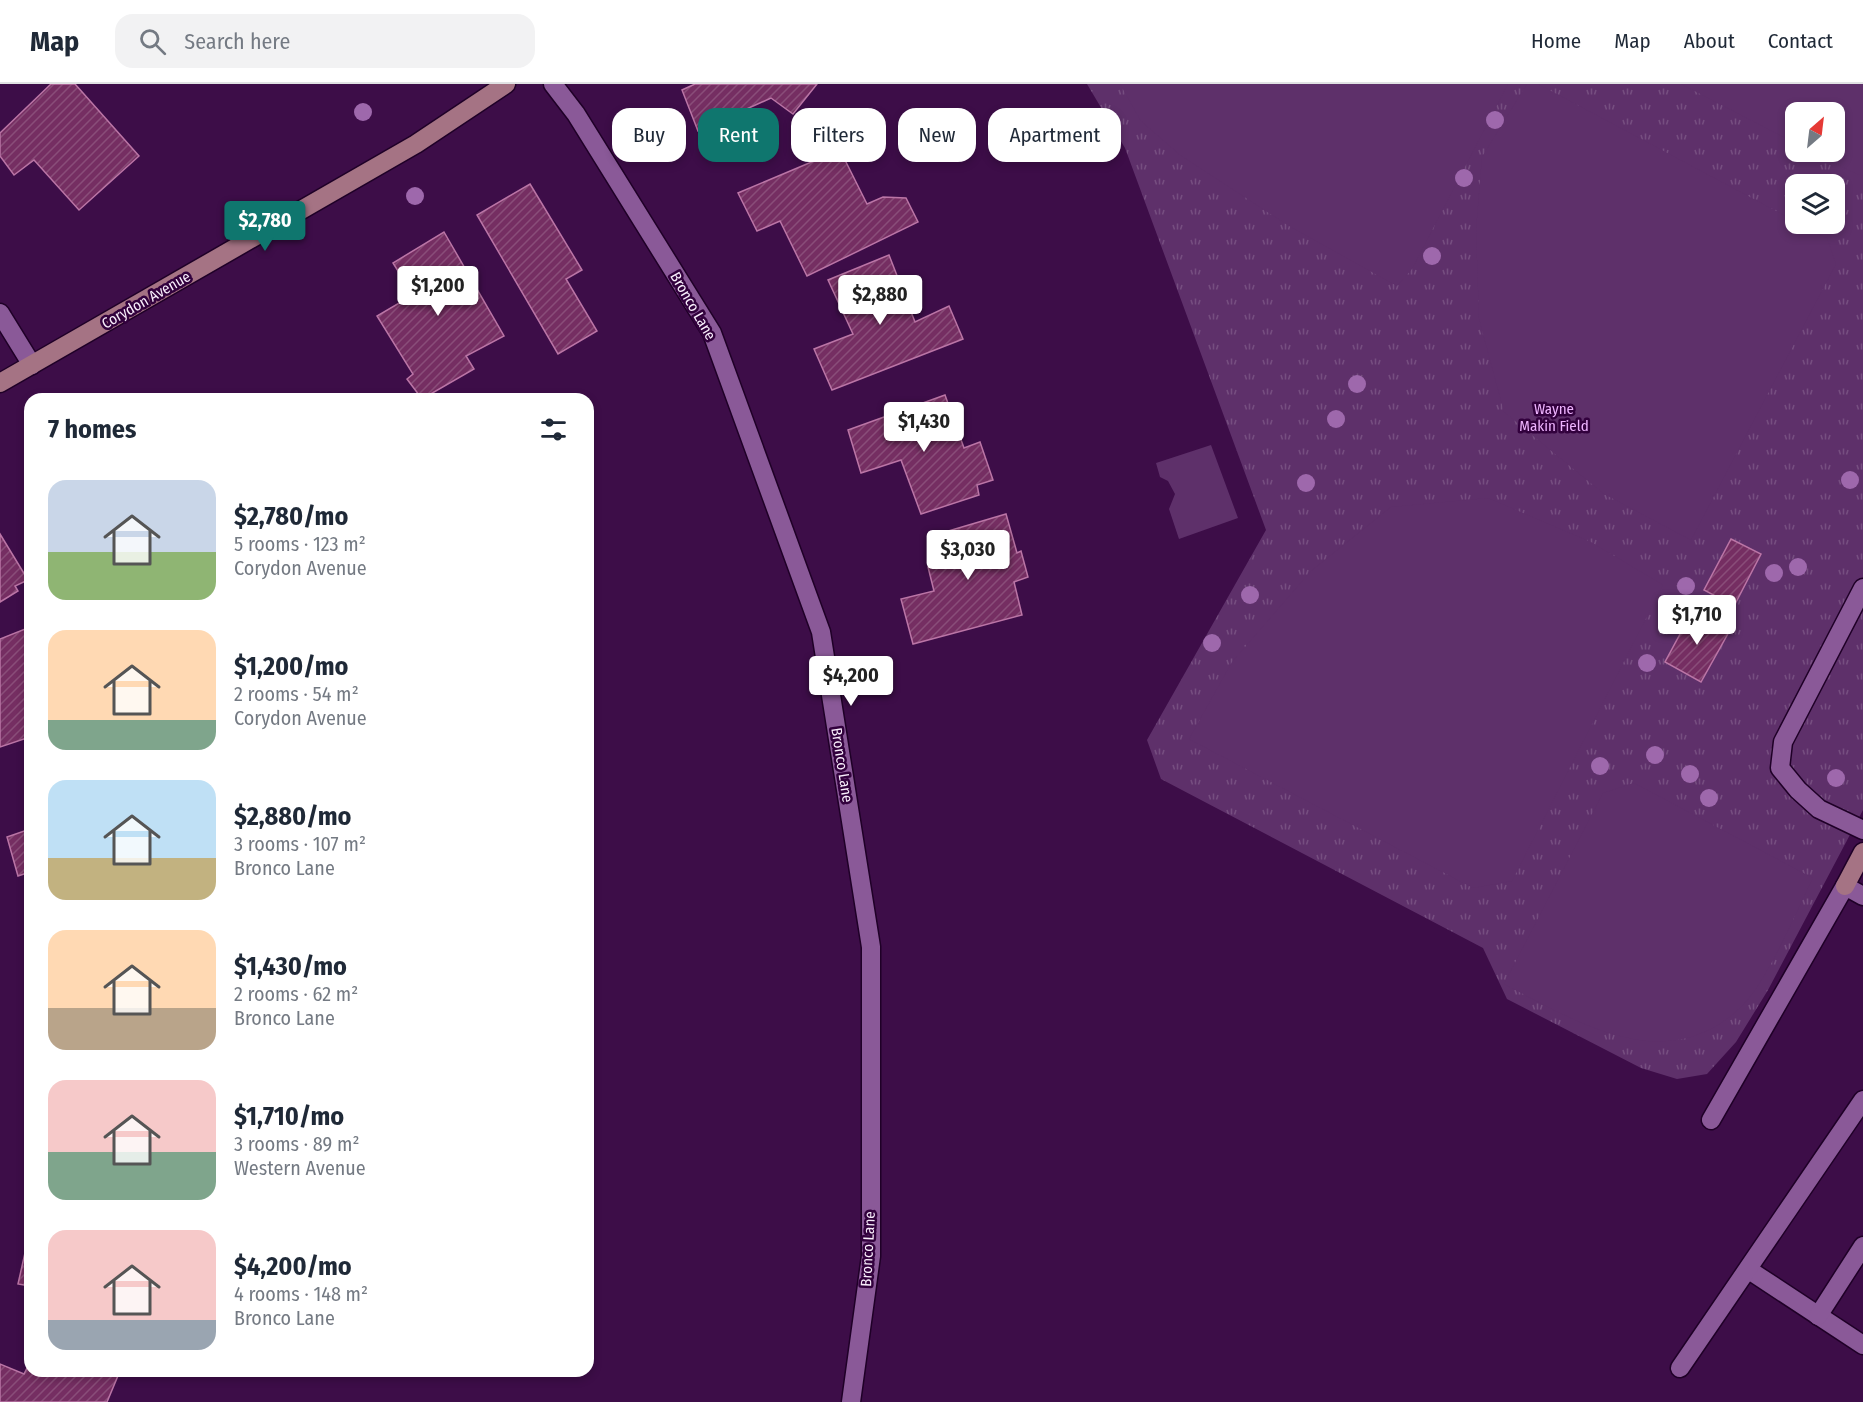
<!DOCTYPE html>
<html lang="en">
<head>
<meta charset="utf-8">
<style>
  body { margin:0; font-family:"Fira Sans Condensed",sans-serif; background:#f2f2f3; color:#1f2937; height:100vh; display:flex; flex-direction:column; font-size:22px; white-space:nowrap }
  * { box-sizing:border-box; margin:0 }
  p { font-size:20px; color:#747a83 }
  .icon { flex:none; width:33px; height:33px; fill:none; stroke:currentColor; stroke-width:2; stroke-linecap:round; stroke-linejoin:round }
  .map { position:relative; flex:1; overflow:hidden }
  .side { position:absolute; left:24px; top:309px; width:570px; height:984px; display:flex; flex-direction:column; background:#fff; border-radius:18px; box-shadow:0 3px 9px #0003 }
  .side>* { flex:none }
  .guide { position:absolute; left:612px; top:24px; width:570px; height:54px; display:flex; gap:12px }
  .needle { width:39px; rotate:28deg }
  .fabs { position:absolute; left:1785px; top:18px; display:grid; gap:12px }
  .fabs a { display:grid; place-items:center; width:60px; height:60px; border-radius:12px; background:#fff; box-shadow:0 3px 9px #0003; font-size:30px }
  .price { position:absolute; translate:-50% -51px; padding:0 14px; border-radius:6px; background:#fff; color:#222; font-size:20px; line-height:39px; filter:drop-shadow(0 2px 3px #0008) }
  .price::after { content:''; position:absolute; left:50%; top:36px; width:18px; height:14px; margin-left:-9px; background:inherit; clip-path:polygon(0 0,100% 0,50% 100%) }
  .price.active { background:#0f766e; color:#fff }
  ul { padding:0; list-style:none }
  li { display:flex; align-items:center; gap:18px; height:150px; padding:0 24px }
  li span { display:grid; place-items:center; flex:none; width:168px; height:120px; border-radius:18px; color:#555 }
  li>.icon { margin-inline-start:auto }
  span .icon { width:72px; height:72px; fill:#fffc; stroke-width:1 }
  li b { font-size:26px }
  h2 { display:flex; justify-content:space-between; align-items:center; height:72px; padding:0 24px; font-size:26px }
  .chip { padding:0 21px; border-radius:18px; background:#fff; box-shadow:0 3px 9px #0003; font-size:21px; line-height:54px }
  .chip.active { background:#0f766e; color:#fff }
  header { display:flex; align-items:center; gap:36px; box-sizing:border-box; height:84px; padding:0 30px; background:#fff; border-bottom:2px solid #e0e1e3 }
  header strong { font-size:28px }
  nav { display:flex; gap:33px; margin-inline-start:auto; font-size:21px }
  .search { width:420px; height:54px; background:#f2f2f3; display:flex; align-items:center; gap:15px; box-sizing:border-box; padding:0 21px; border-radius:18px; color:#747a83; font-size:22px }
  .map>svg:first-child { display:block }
  .park { fill:url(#park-tufts); fill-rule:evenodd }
  .pitch { fill:#5e306a }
  .building { fill:url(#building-hatch); stroke:#bb75a6; stroke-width:1.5 }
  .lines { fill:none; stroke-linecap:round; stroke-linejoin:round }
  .lane-casing { stroke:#1f0027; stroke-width:21 }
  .street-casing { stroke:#1f0027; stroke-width:21 }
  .secondary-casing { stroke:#1f0027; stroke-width:21 }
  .lane { stroke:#8a5998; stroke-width:18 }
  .street { stroke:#8a5998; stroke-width:18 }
  .secondary { stroke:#a57384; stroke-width:18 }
  .tree { fill:#9e68ac }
  .labels { text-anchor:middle; stroke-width:5; stroke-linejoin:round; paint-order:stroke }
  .street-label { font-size:15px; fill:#f9eefc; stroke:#32013d }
  .park-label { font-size:15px; fill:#eeb3fe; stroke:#32013d }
</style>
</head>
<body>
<header>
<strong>Map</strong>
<div class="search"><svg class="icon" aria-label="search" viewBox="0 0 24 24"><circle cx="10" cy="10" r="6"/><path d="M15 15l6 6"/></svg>Search here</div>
<nav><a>Home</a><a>Map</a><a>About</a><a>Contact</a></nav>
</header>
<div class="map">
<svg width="1863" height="1318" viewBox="0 0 1863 1318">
  <defs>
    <pattern id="park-tufts" width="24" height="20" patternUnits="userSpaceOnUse" patternTransform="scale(1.5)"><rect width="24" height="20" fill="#5e306a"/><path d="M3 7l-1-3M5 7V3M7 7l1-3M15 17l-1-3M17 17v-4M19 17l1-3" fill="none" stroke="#764e80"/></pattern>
    <pattern id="building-hatch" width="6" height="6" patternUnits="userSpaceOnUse" patternTransform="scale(1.5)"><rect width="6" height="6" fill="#752e62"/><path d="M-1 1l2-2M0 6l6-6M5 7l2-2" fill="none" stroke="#894d79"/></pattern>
  </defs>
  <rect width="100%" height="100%" fill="#3d0d48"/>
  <path class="park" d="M1087,0H1863V726L1768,906L1736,958L1707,990L1677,995L1641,984L1507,915L1483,864L1161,695L1147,656L1266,446L1125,64ZM1796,28H1834V68H1796ZM1796,100H1834V140H1796Z"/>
  <g class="pitch">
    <path d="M1120,0H1508L1412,185L1397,202L1289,142L1180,71L1141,37Z"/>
    <path d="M1527,0H1538L1795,137L1796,140L1827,154L1836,180L1691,456L1604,410L1504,328L1479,235L1476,146L1482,73Z"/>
    <path d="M1681,0H1863V90L1859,91L1812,68H1834V28H1796L1795,59Z"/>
    <path d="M1211,361L1238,434L1179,455L1169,425L1175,410L1168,397L1160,393L1156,379Z"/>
    <path d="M1488,414L1591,458L1663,501L1512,797L1473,804L1189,655L1232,578L1311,487L1391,423Z"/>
    <path d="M1634,699L1813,794C1794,831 1768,898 1739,925C1664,994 1576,937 1504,900L1603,709Z"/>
  </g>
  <g class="building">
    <path d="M51,0H75L139,72L79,126L34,76L14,91L0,72V49Z"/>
    <path d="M695,0H817L793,30L771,14L698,47L682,6Z"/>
    <path d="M840,66L867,120L883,113L906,114L918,138L807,192L780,137L757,147L738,109Z"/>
    <path d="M530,100L582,186L566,195L597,247L558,270L477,131Z"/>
    <path d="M444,148L504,252L466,272L474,285L422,315L407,295L413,290L377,232L413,211L393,179Z"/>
    <path d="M889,171L915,238L949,222L963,255L832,306L814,265L853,250L828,196Z"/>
    <path d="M945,311L964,364L980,358L993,396L977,401L979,411L921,430L901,376L861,389L848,346Z"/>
    <path d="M1006,430L1017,469L1021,467L1028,493L1014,498L1022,531L913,560L901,515L934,507L928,483L935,480L928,453Z"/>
    <path d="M0,450L28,496L15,502L18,507L0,518Z"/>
    <path d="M1731,455L1761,470L1734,522L1704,506Z"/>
    <path d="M1693,526L1730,546L1701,598L1665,578Z"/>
    <path d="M30,543V653L0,663V555Z"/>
    <path d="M30,745V788L18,792L7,753Z"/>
    <path d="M27,1160L30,1161V1202L18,1200Z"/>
    <path d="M30,1278V1287H120L107,1318H0V1280L24,1290Z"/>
  </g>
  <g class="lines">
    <g class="lane-casing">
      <g id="lane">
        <path d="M1863,504L1783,658L1780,684L1798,706L1819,725L1863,746"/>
        <path d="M1711,1036L1845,802L1863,812"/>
        <path d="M1749,1186L1863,1261"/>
        <path d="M1818,1232L1863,1162"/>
        <path d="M1680,1284L1863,1016"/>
      </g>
    </g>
    <g class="street-casing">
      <g id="street">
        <path d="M553,0L576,30L712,249L821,548L871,863V1172L851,1318"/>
        <path d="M0,229L32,281"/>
      </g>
    </g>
    <g class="secondary-casing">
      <g id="secondary">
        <path d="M0,299L416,60L506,0"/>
        <path d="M1845,802L1863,768"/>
      </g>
    </g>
    <use href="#lane" class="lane"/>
    <use href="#street" class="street"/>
    <use href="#secondary" class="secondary"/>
  </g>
  <g class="tree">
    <circle cx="363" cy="28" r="9"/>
    <circle cx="1495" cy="36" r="9"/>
    <circle cx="1464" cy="94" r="9"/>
    <circle cx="415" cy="112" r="9"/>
    <circle cx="1432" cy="172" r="9"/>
    <circle cx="1357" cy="300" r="9"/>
    <circle cx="1336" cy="335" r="9"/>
    <circle cx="1850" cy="396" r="9"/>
    <circle cx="1306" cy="399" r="9"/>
    <circle cx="1798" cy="483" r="9"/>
    <circle cx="1774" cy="489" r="9"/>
    <circle cx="1686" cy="502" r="9"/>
    <circle cx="1250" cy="511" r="9"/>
    <circle cx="1212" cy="559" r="9"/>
    <circle cx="1647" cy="579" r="9"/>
    <circle cx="1655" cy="671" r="9"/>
    <circle cx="1600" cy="682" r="9"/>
    <circle cx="1690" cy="690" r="9"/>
    <circle cx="1836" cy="694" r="9"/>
    <circle cx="1709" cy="714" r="9"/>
  </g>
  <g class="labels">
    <g class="street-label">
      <text transform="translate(146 216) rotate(-30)" y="5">Corydon Avenue</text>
      <text transform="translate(693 222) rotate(60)" y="5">Bronco Lane</text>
      <text transform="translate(842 681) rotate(81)" y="5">Bronco Lane</text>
      <text transform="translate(868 1165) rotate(-87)" y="5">Bronco Lane</text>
    </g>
    <g class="park-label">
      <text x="1554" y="330">Wayne<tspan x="1554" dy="17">Makin Field</tspan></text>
    </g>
  </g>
</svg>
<div class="fabs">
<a><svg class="needle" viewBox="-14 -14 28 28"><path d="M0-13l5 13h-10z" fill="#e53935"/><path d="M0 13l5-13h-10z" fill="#747a83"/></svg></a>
<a><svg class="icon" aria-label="layers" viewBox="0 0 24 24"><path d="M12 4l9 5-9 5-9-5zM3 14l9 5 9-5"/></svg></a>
</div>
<b class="price active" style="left:265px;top:168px">$2,780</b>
<b class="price" style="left:438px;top:233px">$1,200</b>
<b class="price" style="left:880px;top:242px">$2,880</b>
<b class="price" style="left:924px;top:369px">$1,430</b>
<b class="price" style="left:968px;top:497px">$3,030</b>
<b class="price" style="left:1697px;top:562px">$1,710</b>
<b class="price" style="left:851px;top:623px">$4,200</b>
<div class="guide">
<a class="chip">Buy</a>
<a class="chip active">Rent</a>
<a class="chip">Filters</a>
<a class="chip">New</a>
<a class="chip">Apartment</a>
</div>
<section class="side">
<h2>7 homes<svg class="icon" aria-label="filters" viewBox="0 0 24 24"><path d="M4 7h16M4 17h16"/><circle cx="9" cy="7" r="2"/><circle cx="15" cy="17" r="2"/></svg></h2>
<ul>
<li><span style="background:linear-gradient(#c9d6e8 60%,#8fb573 0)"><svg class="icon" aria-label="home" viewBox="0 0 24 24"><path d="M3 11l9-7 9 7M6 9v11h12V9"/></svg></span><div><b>$2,780/mo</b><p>5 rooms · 123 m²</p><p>Corydon Avenue</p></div></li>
<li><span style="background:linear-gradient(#ffd9b3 75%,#7fa58c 0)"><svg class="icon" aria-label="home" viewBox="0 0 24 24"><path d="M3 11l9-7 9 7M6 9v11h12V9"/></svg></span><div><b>$1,200/mo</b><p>2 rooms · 54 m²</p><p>Corydon Avenue</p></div></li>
<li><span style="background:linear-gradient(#bfe0f5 65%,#c2b280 0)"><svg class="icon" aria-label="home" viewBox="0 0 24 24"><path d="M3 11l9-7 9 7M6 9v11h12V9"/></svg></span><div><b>$2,880/mo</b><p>3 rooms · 107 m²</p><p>Bronco Lane</p></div></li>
<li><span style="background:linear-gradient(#ffd9b3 65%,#b9a48a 0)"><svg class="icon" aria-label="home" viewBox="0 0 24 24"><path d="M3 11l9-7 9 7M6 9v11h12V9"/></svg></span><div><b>$1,430/mo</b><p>2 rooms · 62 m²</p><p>Bronco Lane</p></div></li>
<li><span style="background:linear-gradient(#f6c9c9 60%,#7fa58c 0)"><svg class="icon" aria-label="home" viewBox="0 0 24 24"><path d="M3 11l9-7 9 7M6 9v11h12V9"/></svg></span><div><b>$1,710/mo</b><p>3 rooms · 89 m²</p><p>Western Avenue</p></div></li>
<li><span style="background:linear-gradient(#f6c9c9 75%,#9aa5b1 0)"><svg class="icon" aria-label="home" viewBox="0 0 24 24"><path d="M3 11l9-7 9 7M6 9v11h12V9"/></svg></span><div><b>$4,200/mo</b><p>4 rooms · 148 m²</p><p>Bronco Lane</p></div></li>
</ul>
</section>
</div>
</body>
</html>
